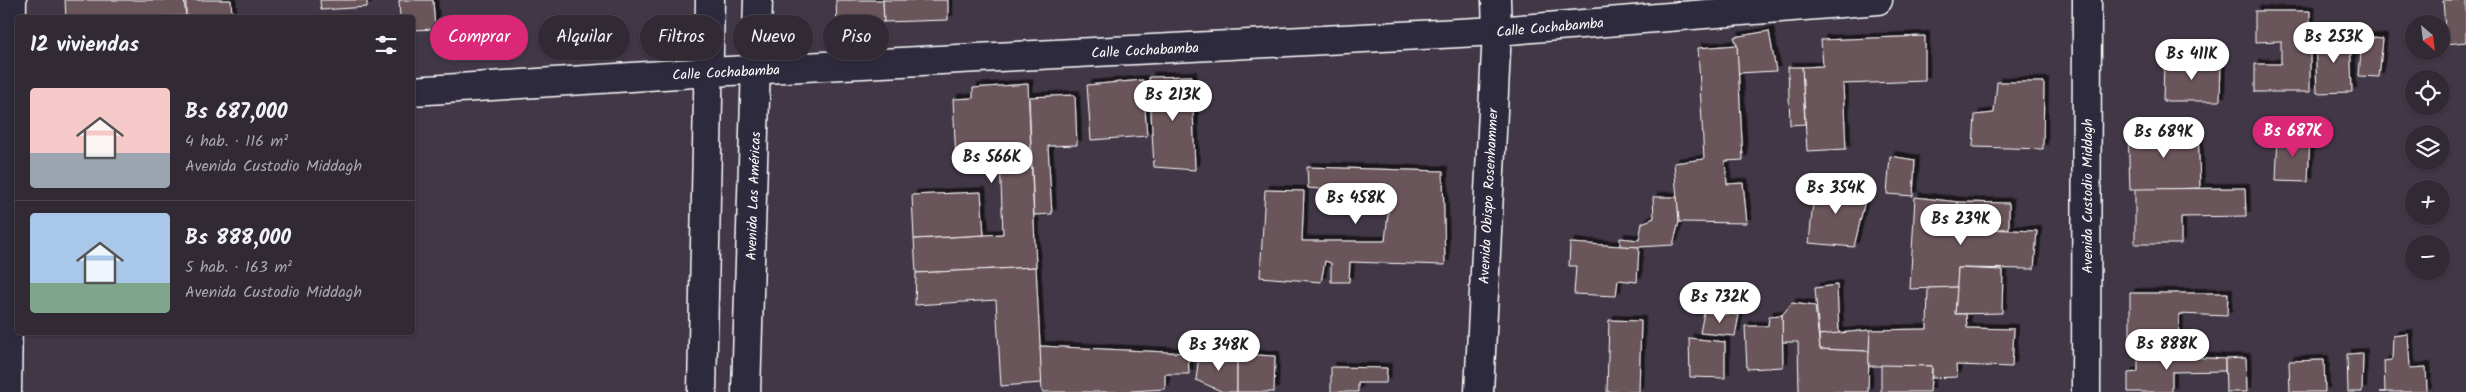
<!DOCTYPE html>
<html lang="es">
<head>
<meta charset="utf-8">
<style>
  body { margin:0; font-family:Kalam,sans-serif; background:#39313c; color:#f1f3f6; height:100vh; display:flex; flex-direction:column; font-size:19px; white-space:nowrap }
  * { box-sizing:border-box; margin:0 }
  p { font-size:16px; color:#a8a6ac }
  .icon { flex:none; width:28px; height:28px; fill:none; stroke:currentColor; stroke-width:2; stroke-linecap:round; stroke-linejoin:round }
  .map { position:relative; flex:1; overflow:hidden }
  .side { position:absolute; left:15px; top:15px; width:400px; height:320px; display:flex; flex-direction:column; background:#312934; border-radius:5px; box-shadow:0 1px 4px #0004,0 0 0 1px #4c454f }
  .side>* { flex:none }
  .hud { position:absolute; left:430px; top:15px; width:475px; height:45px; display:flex; gap:10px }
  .needle { width:32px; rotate:152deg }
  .controls { position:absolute; left:2405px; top:15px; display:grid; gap:10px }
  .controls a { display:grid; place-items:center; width:45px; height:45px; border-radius:50%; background:#312934; box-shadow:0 1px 4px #0004,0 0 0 1px #4c454f; font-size:25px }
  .price { position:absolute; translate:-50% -42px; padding:0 11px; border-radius:18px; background:#fff; color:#222; font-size:16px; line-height:32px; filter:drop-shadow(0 1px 2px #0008) }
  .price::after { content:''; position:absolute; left:50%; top:30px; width:15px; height:11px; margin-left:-8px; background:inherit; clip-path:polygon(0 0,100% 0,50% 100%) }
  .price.on { background:#db2777; color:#fff }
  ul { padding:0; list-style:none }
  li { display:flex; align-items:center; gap:15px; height:125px; padding:0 15px }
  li+li { border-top:1px solid #4c454f }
  li span { display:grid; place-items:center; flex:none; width:140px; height:100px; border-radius:5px; color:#555 }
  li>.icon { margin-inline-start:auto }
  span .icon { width:60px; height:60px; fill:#fffc; stroke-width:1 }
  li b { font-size:21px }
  h2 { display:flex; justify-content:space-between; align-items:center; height:60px; padding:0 15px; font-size:21px }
  .tag { padding:0 18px; border-radius:22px; background:#312934; box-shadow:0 1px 4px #0004,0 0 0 1px #4c454f; font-size:18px; line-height:45px }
  .tag.on { background:#db2777; color:#fff }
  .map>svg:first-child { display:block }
  .building { fill:#6a555a; stroke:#fff; filter:url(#shadow) }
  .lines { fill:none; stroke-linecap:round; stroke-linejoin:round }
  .minor-casing { stroke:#fff; stroke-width:31 }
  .major-casing { stroke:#fff; stroke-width:31 }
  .minor { stroke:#2f2a3d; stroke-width:28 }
  .major { stroke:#2f2a3d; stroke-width:28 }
  .labels { text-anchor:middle; stroke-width:4; stroke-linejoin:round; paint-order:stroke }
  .street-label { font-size:14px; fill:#fff; stroke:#2f2a3d }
</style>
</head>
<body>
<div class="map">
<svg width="2466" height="392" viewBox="0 0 2466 392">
  <defs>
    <filter id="shadow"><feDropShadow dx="4.5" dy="-4.5" stdDeviation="0" flood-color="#0009"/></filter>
  </defs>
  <rect width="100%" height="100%" fill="#413746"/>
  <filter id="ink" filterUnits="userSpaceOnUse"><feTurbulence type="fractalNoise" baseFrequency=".02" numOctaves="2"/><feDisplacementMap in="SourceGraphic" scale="10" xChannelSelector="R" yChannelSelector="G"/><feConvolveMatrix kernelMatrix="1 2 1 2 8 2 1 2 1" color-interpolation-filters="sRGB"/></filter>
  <g filter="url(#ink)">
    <g class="building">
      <path d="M65,0H184L186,16L66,18Z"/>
      <path d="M186,0H231L232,15L186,16Z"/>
      <path d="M320,0H367V7L321,10Z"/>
      <path d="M399,0H433L435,29L412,30V18H400Z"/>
      <path d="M836,0H883L884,22L837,27Z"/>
      <path d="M883,0H948V20L884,22Z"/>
      <path d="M2443,0H2466V42L2446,44Z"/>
      <path d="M2255,11H2310V92H2255V64H2281V41L2255,42Z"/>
      <path d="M1769,31L1776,71L1738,73L1737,45L1734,37Z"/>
      <path d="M2350,35L2352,92L2317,93L2315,37Z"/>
      <path d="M1925,36V81L1843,84L1846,149L1807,151L1802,67L1823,66L1821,40Z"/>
      <path d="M2362,37L2383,39L2379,77L2359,76Z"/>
      <path d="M1737,45L1743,160L1725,161L1727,184L1743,183L1747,223L1679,222L1674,163L1704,159L1698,48Z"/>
      <path d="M2164,61H2221L2220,101H2163Z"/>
      <path d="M1788,67H1802L1805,124L1790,125Z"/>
      <path d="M1192,76L1195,170L1154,167L1149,77Z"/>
      <path d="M1143,80L1147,136L1091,140L1087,85Z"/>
      <path d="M1997,82H2044L2043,149L1973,147L1975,115L1994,113Z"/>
      <path d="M1028,84L1036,267L916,273L914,239L1003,234L1000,158L956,160L953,99L973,98V88Z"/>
      <path d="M1075,95L1077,145L1048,146L1052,214L1034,215L1029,97Z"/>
      <path d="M2198,128L2200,188L2130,190L2128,130Z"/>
      <path d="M2278,134L2310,135L2308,182L2276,181Z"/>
      <path d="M1890,156L1915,160L1913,196L1887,194Z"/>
      <path d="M1307,167L1443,171L1445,265L1350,262L1349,282H1331V263L1325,261L1321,282L1260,277L1265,190L1304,191L1302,241H1385L1390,195L1308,188Z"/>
      <path d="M1815,182L1867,192L1854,247L1809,243Z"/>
      <path d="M2245,188L2246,216L2181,217V244H2135V189Z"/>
      <path d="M981,192L984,235L914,239L912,195Z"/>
      <path d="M1653,197H1677L1679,222L1673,245L1639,247L1620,246V238L1639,240L1642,223L1654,218Z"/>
      <path d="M1915,197L1958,202L1957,228L2037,231L2034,269L1958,268L1957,287L1910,289Z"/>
      <path d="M1958,202L2009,203V229L1957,228Z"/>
      <path d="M1570,243L1639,247L1637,282L1618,280L1616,296L1574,294L1576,266H1569Z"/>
      <path d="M1036,267L1042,383L1001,386L996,300L915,305L916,273Z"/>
      <path d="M1958,268L2003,270L2002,313L1955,314Z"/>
      <path d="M1837,285L1839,334L1819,335L1815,288Z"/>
      <path d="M1957,287L1955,314H1966L1967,328L2014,329L2012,367L1956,365L1957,377L1932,378V366H1868L1870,330L1927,329L1928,288Z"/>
      <path d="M2130,293H2228L2227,316L2179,314L2178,349L2130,347Z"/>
      <path d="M1792,303L1815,306L1820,349L1869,351L1868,392H1799L1798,342H1782V315Z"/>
      <path d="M1704,312L1739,315L1735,336L1700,333Z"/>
      <path d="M1782,315L1783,367L1747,369L1745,326H1768L1769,316Z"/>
      <path d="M1609,320L1641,321L1639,392H1607Z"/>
      <path d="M1870,330L1869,351L1820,349L1819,335Z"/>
      <path d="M2408,334L2410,368L2426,367L2427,392H2380H2385L2384,361L2392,360L2393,336Z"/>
      <path d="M1689,338L1725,342V378L1690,377Z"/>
      <path d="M1040,346L1188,353L1189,374H1165V389L1115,392H1042Z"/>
      <path d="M2363,353L2362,392H2348L2347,354Z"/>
      <path d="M1237,354V392H1223L1196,380L1199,355Z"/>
      <path d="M1237,354L1275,356L1274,392H1237Z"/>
      <path d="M2138,354L2225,359V371L2172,372V392H2128V373L2138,372Z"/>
      <path d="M2246,358L2247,392H2226L2225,359Z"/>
      <path d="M2324,360L2325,392H2290L2289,361Z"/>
      <path d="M1881,365L1932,366L1930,392H1881Z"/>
      <path d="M1331,367L1387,368L1386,383H1358V392H1331Z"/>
    </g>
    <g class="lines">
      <g class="minor-casing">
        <g id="minor">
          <path d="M412,91L710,72L1497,31L1878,0"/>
          <path d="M7,392L12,0"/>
          <path d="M1479,392L1497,31L1496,0"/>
          <path d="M2086,392L2087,0"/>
        </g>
      </g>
      <g class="major-casing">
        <g id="major">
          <path d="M702,392L710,0"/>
          <path d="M746,392L758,0"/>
        </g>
      </g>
      <use href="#minor" class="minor"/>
      <use href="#major" class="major"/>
    </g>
  </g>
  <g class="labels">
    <g class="street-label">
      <text transform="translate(1550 27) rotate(-5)" y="5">Calle Cochabamba</text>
      <text transform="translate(1145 50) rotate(-3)" y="5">Calle Cochabamba</text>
      <text transform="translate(726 72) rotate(-3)" y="5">Calle Cochabamba</text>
      <text transform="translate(753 196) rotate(-88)" y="5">Avenida Las Américas</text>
      <text transform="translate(1488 196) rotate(-87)" y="5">Avenida Obispo Rosenhammer</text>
      <text transform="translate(2087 196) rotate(-90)" y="5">Avenida Custodio Middagh</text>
    </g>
  </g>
</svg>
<div class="controls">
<a><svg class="needle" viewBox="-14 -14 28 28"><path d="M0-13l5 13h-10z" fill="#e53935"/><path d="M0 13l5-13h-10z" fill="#a8a6ac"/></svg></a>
<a><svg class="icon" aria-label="locate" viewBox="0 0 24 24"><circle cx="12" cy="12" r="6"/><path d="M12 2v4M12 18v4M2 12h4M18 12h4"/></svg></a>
<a><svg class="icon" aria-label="layers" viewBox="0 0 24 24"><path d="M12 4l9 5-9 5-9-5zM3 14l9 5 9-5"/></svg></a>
<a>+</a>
<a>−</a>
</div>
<b class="price" style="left:2334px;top:64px">Bs 253K</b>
<b class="price" style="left:2192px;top:81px">Bs 411K</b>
<b class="price" style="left:1173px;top:122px">Bs 213K</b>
<b class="price on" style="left:2293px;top:158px">Bs 687K</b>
<b class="price" style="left:2164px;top:159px">Bs 689K</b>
<b class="price" style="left:992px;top:184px">Bs 566K</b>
<b class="price" style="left:1836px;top:215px">Bs 354K</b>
<b class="price" style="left:1356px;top:225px">Bs 458K</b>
<b class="price" style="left:1961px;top:246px">Bs 239K</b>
<b class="price" style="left:1720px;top:324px">Bs 732K</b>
<b class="price" style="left:2167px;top:371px">Bs 888K</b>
<b class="price" style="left:1219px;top:372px">Bs 348K</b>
<div class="hud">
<a class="tag on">Comprar</a>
<a class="tag">Alquilar</a>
<a class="tag">Filtros</a>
<a class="tag">Nuevo</a>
<a class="tag">Piso</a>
</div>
<section class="side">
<h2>12 viviendas<svg class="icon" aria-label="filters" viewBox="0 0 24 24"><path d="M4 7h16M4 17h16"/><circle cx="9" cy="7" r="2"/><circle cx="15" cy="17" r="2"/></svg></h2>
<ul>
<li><span style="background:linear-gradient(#f6c9c9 65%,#9aa5b1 0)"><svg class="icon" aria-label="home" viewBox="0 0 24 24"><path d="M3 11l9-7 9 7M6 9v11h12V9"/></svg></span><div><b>Bs 687,000</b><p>4 hab. · 116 m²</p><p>Avenida Custodio Middagh</p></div></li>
<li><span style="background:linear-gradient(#a9c7e8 70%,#7fa58c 0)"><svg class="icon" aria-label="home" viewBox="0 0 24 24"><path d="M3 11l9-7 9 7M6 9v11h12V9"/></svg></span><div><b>Bs 888,000</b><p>5 hab. · 163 m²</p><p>Avenida Custodio Middagh</p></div></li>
</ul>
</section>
</div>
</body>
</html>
